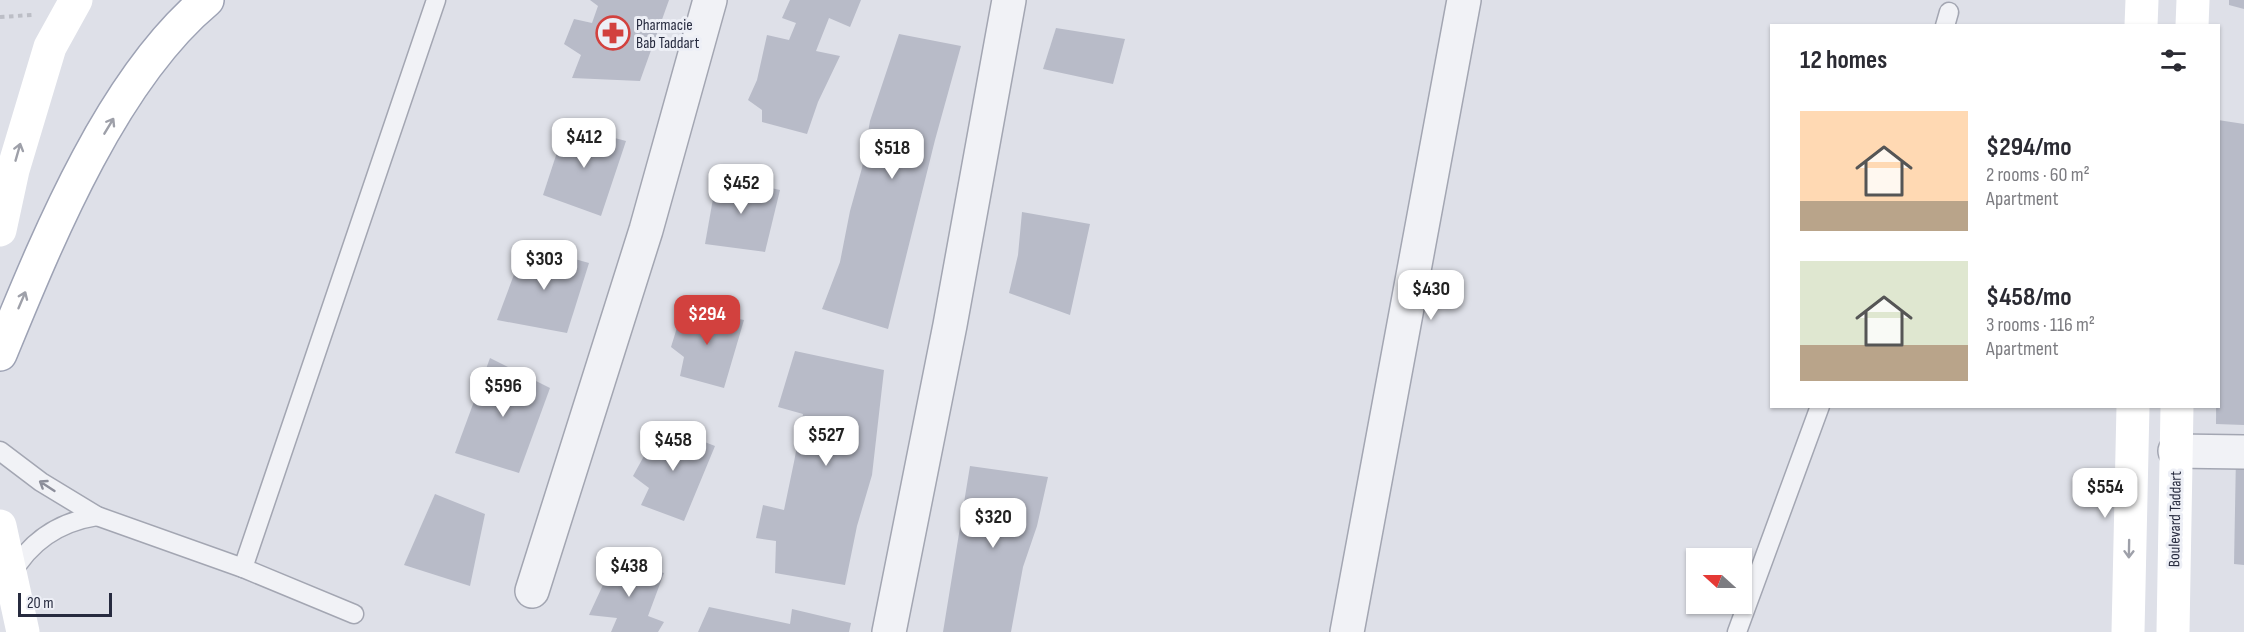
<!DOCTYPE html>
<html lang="en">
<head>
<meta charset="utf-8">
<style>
  body { margin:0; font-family:"Sofia Sans Condensed",sans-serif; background:#f2f2f3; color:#2b2b33; height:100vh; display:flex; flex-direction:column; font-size:22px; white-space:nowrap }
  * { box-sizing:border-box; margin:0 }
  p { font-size:20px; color:#7c7c81 }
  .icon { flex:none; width:33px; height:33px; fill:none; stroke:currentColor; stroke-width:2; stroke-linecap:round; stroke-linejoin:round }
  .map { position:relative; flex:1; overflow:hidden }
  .details { position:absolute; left:1770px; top:24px; width:450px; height:384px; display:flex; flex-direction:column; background:#fff; border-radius:0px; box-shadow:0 2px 4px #0004 }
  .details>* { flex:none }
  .needle { width:39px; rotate:291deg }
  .controls { position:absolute; left:1686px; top:548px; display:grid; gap:12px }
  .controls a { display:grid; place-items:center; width:66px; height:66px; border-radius:0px; background:#fff; box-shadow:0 2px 4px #0004; font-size:30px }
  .scale { position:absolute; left:18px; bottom:15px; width:94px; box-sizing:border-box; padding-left:6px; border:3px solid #272b3f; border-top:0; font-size:16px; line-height:21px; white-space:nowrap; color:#272b3f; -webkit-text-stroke:4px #edeff6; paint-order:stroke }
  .price { position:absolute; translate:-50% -51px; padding:0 14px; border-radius:12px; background:#fff; color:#222; font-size:20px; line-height:39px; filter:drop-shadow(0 2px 3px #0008) }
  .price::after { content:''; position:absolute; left:50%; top:36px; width:18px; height:14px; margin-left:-9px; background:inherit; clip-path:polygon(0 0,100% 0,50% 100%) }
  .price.on { background:#d2413e; color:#fff }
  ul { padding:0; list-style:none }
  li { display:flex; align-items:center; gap:18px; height:150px; padding:0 30px }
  li span { display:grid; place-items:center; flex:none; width:168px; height:120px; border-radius:0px; color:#555 }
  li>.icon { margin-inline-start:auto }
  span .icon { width:72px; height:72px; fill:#fffc; stroke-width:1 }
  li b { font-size:26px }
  h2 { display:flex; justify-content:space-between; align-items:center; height:72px; padding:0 30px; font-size:26px }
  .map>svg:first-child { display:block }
  .building { fill:#b8bbc8 }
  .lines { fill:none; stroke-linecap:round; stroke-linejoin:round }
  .lane-casing { stroke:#a3a6b2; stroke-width:21 }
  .street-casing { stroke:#a3a6b2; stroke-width:36 }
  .primary-casing { stroke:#9da2b4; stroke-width:36 }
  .path { stroke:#bcbec6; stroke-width:4; stroke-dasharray:4.5 4.5; stroke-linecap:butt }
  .lane { stroke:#f1f2f6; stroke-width:18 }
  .street { stroke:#f1f2f6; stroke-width:33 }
  .secondary { stroke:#fff; stroke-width:33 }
  .primary { stroke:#fff; stroke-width:33 }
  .oneway { stroke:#9ea0a9 }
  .oneway2 { stroke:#8c8e9a }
  .labels { text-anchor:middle; stroke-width:6; stroke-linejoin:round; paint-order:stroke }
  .poi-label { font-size:16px; fill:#272b3f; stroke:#edeff6; text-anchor:start }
  .street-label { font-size:16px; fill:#272b3f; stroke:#edeff6 }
</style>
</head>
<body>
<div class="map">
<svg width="2244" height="632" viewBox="0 0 2244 632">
  <rect width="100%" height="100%" fill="#dee0e8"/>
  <g class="building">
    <path d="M590,0H669L640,81L572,78L581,55L564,44L574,19L592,23L598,6Z"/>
    <path d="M790,0H861L850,27L829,18L816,51L840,56L818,102L807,134L762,122V110L748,100L757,80L767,35L789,40L796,23L782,18Z"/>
    <path d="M2229,0H2244V9L2229,5Z"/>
    <path d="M1056,28L1125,39L1113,84L1043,69Z"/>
    <path d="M899,34L961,46L935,140L888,329L822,309L840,262L850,211L862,168L870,121Z"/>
    <path d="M2218,120L2244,124V425L2216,424Z"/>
    <path d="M566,125L626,141L601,216L543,195Z"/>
    <path d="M717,176L780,190L765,252L705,244Z"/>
    <path d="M1022,212L1090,224L1070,315L1009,293L1018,255Z"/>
    <path d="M525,245L589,263L567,333L497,320Z"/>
    <path d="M683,308L744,320L724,388L680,376L684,357L671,347Z"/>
    <path d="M795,351L884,370L872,475L857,526L845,585L775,573L776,541L756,538L763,505L784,510L794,462L803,414L778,407Z"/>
    <path d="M490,358L550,388L519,473L455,453Z"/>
    <path d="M661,425L715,446L684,521L641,505L649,488L633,476Z"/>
    <path d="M2236,455H2244V565L2234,564Z"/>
    <path d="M970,466L1048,477L1037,526L1023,567L1011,632H943Z"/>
    <path d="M435,494L485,514L470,586L404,565Z"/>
    <path d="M615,559L664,573L648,616L664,622L658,632H611L617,618L589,615Z"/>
    <path d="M709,607L790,624L792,609L851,623L849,632H698Z"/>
  </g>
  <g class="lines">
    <g class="lane-casing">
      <g id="lane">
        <path d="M1945,26L1949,12"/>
        <path d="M0,451L41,482L97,516L243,568L354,614"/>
        <path d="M243,568L436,0"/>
        <path d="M11,575C30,541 59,522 97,516"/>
        <path d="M1737,632L1820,406"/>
      </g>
    </g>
    <g class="street-casing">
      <g id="street">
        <path d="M2175,451L2244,452"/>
        <path d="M532,591L646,230L710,0"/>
        <path d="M889,632L950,325L1009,0"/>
        <path d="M1347,632L1464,0"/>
      </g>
    </g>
    <g class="primary-casing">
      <path id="primary" d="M0,354C47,240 111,80 207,0"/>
    </g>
    <path class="path" d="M0,17L32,15"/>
    <use href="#lane" class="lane"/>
    <use href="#street" class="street"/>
    <g class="secondary">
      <path d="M2141,26L2142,0"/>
      <path d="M2192,26L2193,0"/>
      <path d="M0,230L13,170L50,47L76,0"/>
      <path d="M0,526L23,632"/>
      <path d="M2128,632L2133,406"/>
      <path d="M2173,632L2177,406"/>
    </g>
    <use href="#primary" class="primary"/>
  </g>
  <defs><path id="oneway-shaft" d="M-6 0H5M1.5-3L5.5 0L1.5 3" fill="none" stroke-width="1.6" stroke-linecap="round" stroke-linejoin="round" transform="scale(1.5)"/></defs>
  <g class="oneway">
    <use href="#oneway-shaft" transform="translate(109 126) rotate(-59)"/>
    <use href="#oneway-shaft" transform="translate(18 152) rotate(-74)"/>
    <use href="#oneway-shaft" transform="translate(22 300) rotate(-67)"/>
    <use href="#oneway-shaft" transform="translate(2129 549) rotate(91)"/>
  </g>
  <use class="oneway2" href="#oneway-shaft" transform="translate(47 486) rotate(-147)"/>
  <defs>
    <g id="pharmacy-ring" transform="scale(1.725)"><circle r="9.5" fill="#edeff6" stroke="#d2413e" stroke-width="1.5"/><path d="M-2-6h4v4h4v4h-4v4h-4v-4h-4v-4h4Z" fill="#d2413e"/></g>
  </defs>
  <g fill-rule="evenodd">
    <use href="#pharmacy-ring" x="613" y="33"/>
  </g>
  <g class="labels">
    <g class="poi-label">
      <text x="636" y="30">Pharmacie<tspan x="636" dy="18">Bab Taddart</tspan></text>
    </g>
    <g class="street-label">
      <text transform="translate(2174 519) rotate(-89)" y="6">Boulevard Taddart</text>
    </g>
  </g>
</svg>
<div class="controls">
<a><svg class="needle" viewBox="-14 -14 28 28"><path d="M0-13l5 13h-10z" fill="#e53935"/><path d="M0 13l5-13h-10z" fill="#7c7c81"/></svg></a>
</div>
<div class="scale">20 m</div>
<b class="price" style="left:584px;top:169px">$412</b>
<b class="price" style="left:892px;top:180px">$518</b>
<b class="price" style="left:741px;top:215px">$452</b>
<b class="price" style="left:544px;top:291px">$303</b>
<b class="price" style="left:1431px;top:321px">$430</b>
<b class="price on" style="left:707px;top:346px">$294</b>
<b class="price" style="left:503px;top:418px">$596</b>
<b class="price" style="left:826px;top:467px">$527</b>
<b class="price" style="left:673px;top:472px">$458</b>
<b class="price" style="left:2105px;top:519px">$554</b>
<b class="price" style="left:993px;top:549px">$320</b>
<b class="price" style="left:629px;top:598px">$438</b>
<section class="details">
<h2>12 homes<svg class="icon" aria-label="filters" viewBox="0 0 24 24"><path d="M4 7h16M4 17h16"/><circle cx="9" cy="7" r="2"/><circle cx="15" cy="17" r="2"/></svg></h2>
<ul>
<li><span style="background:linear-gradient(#ffd9b3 75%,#b9a48a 0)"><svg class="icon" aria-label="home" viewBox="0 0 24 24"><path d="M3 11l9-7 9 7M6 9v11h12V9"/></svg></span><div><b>$294/mo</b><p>2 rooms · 60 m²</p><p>Apartment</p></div></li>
<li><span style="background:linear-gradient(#dfe7d0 70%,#b9a48a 0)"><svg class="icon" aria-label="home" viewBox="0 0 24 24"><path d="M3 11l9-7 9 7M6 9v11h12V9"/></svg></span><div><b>$458/mo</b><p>3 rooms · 116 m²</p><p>Apartment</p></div></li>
</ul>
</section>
</div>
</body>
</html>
